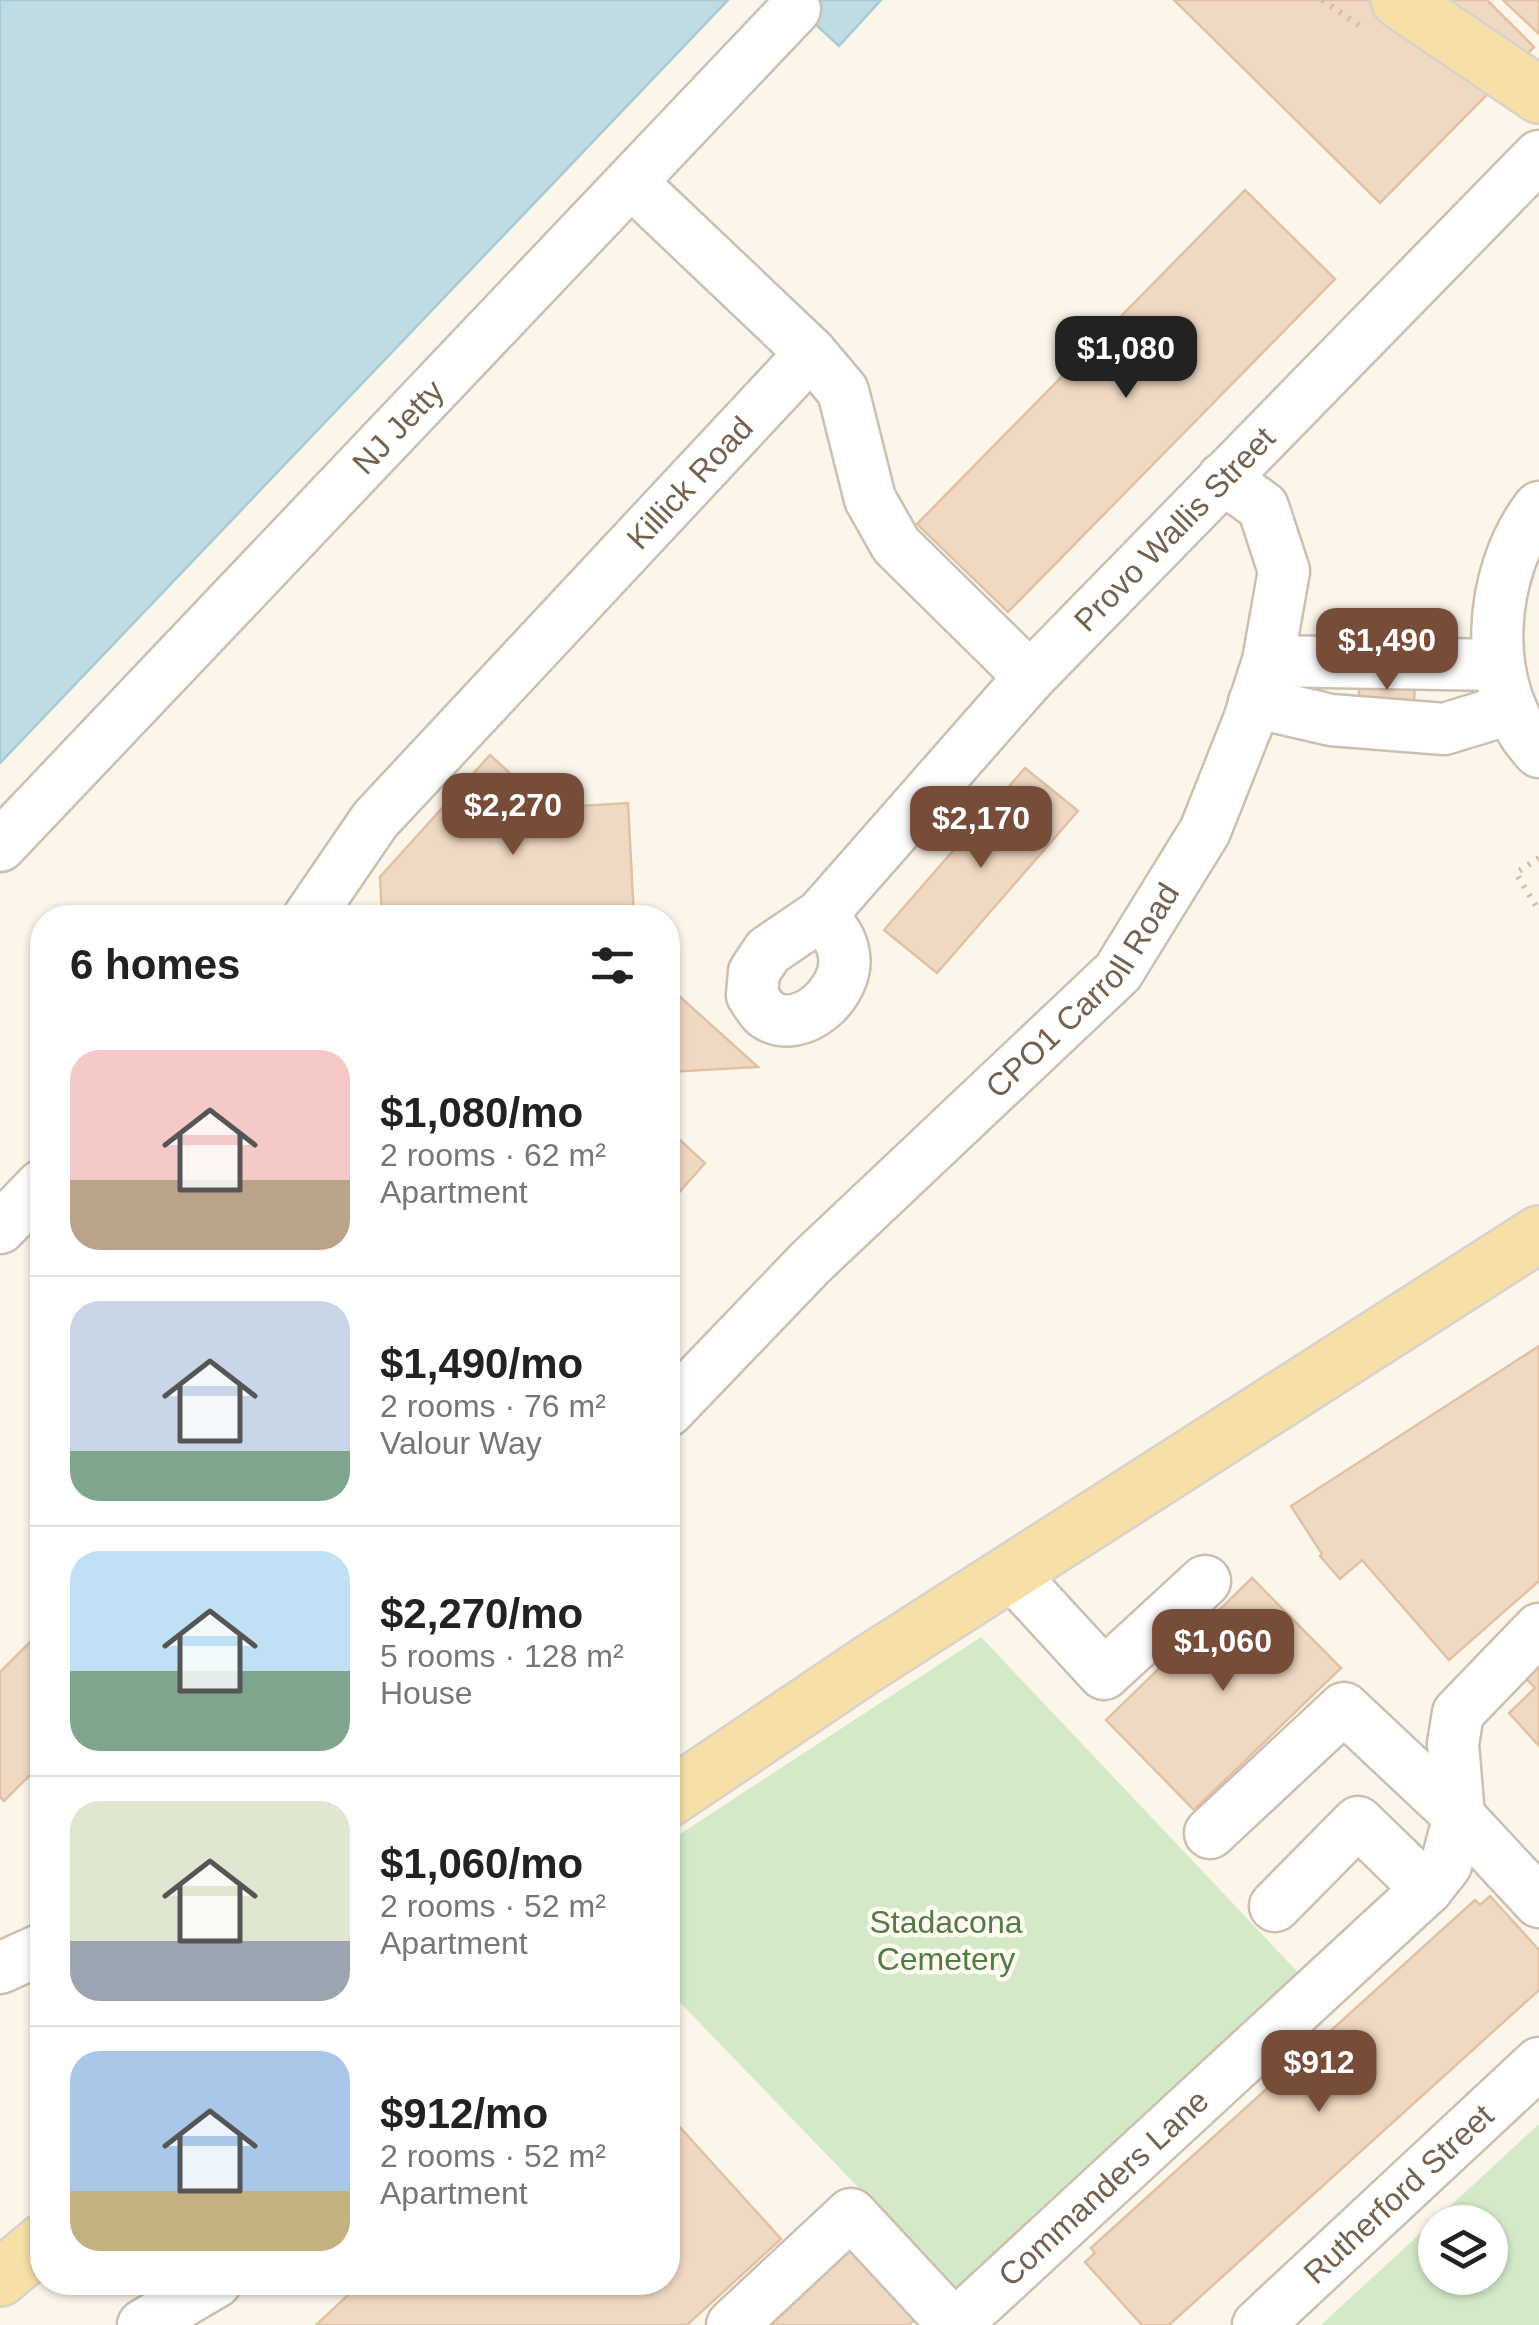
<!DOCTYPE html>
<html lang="en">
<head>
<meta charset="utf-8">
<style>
  body { margin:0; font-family:Helvetica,sans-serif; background:#f2f2f2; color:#222; height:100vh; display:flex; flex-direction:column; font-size:38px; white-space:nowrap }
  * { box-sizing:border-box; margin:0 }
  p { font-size:32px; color:#767676 }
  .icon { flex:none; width:55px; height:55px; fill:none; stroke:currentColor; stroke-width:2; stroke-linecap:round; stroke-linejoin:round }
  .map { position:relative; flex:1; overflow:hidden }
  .drawer { position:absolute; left:30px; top:905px; width:650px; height:1390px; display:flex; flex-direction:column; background:#fff; border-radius:40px; box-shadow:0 2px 8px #0004 }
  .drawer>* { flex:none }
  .buttons { position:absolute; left:1418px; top:2205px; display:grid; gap:20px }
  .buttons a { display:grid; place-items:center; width:90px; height:90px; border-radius:50%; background:#fff; box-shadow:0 2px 8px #0004; font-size:50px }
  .price { position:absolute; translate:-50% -85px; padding:0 22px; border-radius:20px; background:#774d3a; color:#fff; font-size:32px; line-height:65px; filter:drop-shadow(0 2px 5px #0008) }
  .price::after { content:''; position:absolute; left:50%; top:60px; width:30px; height:22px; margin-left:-15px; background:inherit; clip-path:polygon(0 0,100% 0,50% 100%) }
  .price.selected { background:#222; color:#fff }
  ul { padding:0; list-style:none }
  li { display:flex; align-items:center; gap:30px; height:250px; padding:0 40px }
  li+li { border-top:2px solid #e0e0e0 }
  li span { display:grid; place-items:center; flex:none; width:280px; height:200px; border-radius:30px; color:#555 }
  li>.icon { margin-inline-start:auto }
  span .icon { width:120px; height:120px; fill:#fffc; stroke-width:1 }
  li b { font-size:42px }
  h2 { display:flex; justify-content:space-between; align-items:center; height:120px; padding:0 40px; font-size:42px }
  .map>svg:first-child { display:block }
  .green { fill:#d3e9c8; fill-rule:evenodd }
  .water { fill:#bfdce5; stroke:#a6cad6; stroke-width:2.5 }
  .building { fill:#f0d9c3; stroke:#e1c1a4; stroke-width:2.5 }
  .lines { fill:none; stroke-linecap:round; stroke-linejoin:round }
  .minor-casing { stroke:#cdbfb0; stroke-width:55 }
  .major-casing { stroke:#d8d2cd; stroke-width:60 }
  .path { stroke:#d5bca6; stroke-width:6; stroke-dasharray:2.5 8; stroke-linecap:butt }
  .minor { stroke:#fff; stroke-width:50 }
  .major { stroke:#f6e0a7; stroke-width:55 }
  .labels { text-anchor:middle; stroke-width:9; stroke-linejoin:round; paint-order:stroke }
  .street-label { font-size:32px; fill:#75604e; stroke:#fefaf0 }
  .park-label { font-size:32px; fill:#517a46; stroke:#fefaf0 }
</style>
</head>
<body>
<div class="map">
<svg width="1539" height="2325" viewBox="0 0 1539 2325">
  <rect width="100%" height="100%" fill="#fcf6ea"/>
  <g class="green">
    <path d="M981,1637L1309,1984L960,2293L668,1990V1842Z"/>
    <path d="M1539,2124V2325H1321ZM1435,2222H1490V2278H1435Z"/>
  </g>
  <g class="water">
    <path d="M0,0H728L0,763Z"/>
    <path d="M789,0H881L839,46Z"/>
  </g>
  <g class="building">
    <path d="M1174,0H1487L1534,47L1380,203Z"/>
    <path d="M1503,0H1539V34Z"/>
    <path d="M1245,190L1335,279L1008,612L917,524Z"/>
    <path d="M1359,675L1415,677L1414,710L1359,709Z"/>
    <path d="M490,755L548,808L628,803L634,918H382L380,877Z"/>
    <path d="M1025,768L1078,811L937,973L884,930Z"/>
    <path d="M668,986L758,1067L668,1072Z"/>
    <path d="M668,1129L705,1163L668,1205Z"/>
    <path d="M1539,1346V1581L1449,1660L1362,1560L1340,1579L1320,1556L1322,1554L1291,1506Z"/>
    <path d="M1252,1578L1341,1668L1194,1810L1106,1720Z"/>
    <path d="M42,1630V1763L4,1801L0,1797V1672Z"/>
    <path d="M1539,1660V1746L1509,1713L1535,1688L1523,1675Z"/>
    <path d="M1490,1896L1539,1950V1990L1169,2325H1142L1085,2262L1095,2253L1091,2248L1475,1900L1480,1905Z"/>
    <path d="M668,2114L781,2239L687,2325H316L362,2282H668Z"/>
    <path d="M852,2246L917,2317L909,2325H765Z"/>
  </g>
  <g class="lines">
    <g class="minor-casing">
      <g id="minor">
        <path d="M631,182L811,353"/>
        <path d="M1539,507C1488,572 1479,690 1539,752"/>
        <path d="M1268,661L1499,665"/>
        <path d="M1254,702L1331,720L1444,729L1510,709"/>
        <path id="s1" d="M0,846L795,9"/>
        <path id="s2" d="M821,915C831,927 842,938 844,955C850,991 801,1038 766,1014C761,1010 756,1001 752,995L754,972L768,951L821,915L1030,677L1539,156"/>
        <path id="s3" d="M308,918L375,820L811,353L843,391L870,499L896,545L1030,677"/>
        <path d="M0,1228L42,1185"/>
        <path id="s4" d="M668,1411L811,1262L1118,972L1205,831L1249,720L1268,661L1284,571L1263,507L1223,478"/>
        <path d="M1011,1573L1104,1674L1205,1581"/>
        <path d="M1210,1833L1344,1708L1459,1816L1539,1902"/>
        <path d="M1275,1906L1358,1822L1427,1889"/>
        <path d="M0,1968L42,1949"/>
        <path d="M143,2325L216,2282"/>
        <path d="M732,2325L851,2214L954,2325"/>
        <path id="s5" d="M955,2325L1427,1889L1446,1865L1459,1816L1453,1744L1458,1713L1539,1629"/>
        <path id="s6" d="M1258,2325L1539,2063"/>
      </g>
    </g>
    <g class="major-casing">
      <g id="major">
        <path d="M1399,0L1539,95"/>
        <path d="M668,1799L868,1664L1539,1234"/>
        <path d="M0,2278L42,2243"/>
      </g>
    </g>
    <g class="path">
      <path d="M1322,0L1360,26"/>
      <path d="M1539,858L1516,873L1539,911"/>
    </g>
    <use href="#minor" class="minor"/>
    <use href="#major" class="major"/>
  </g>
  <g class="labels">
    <g class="street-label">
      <text dy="11" stroke="none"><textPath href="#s1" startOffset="578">NJ Jetty</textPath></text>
      <text dy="11" stroke="none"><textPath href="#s3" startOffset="580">Killick Road</textPath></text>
      <text dy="11" stroke="none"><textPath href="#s2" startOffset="825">Provo Wallis Street</textPath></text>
      <text dy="11" stroke="none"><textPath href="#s4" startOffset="592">CPO1 Carroll Road</textPath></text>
      <text dy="11" stroke="none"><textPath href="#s5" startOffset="202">Commanders Lane</textPath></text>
      <text dy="11" stroke="none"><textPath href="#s6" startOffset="192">Rutherford Street</textPath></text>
    </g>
    <g class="park-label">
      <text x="946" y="1933">Stadacona<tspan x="946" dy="37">Cemetery</tspan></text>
    </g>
  </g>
</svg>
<div class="buttons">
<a><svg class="icon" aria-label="layers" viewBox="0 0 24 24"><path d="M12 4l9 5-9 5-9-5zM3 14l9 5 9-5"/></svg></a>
</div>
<b class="price selected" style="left:1126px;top:401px">$1,080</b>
<b class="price" style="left:1387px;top:693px">$1,490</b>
<b class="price" style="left:513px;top:858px">$2,270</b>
<b class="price" style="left:981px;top:871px">$2,170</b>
<b class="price" style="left:1223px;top:1694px">$1,060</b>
<b class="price" style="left:1319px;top:2115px">$912</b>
<section class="drawer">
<h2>6 homes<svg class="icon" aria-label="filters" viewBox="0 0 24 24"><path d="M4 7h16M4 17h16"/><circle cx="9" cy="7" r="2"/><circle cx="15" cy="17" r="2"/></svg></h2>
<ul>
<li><span style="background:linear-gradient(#f6c9c9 65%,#b9a48a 0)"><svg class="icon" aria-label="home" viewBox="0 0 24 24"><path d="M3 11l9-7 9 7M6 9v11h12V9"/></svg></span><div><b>$1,080/mo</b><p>2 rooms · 62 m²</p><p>Apartment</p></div></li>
<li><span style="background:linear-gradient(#c9d6e8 75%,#7fa58c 0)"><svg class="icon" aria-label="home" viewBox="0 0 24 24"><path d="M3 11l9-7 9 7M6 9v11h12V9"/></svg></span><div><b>$1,490/mo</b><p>2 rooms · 76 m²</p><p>Valour Way</p></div></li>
<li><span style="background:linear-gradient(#bfe0f5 60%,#7fa58c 0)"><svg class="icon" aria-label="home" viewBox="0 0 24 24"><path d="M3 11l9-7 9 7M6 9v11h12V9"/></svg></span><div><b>$2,270/mo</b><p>5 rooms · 128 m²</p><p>House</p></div></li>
<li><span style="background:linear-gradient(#dfe7d0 70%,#9aa5b1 0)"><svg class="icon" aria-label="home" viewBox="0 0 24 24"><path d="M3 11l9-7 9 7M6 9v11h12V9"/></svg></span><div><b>$1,060/mo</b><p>2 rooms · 52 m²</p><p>Apartment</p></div></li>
<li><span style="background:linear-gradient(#a9c7e8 70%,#c2b280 0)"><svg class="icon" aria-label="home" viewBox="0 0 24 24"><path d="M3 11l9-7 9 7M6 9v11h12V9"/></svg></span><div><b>$912/mo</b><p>2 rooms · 52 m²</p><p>Apartment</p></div></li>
</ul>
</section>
</div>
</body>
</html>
